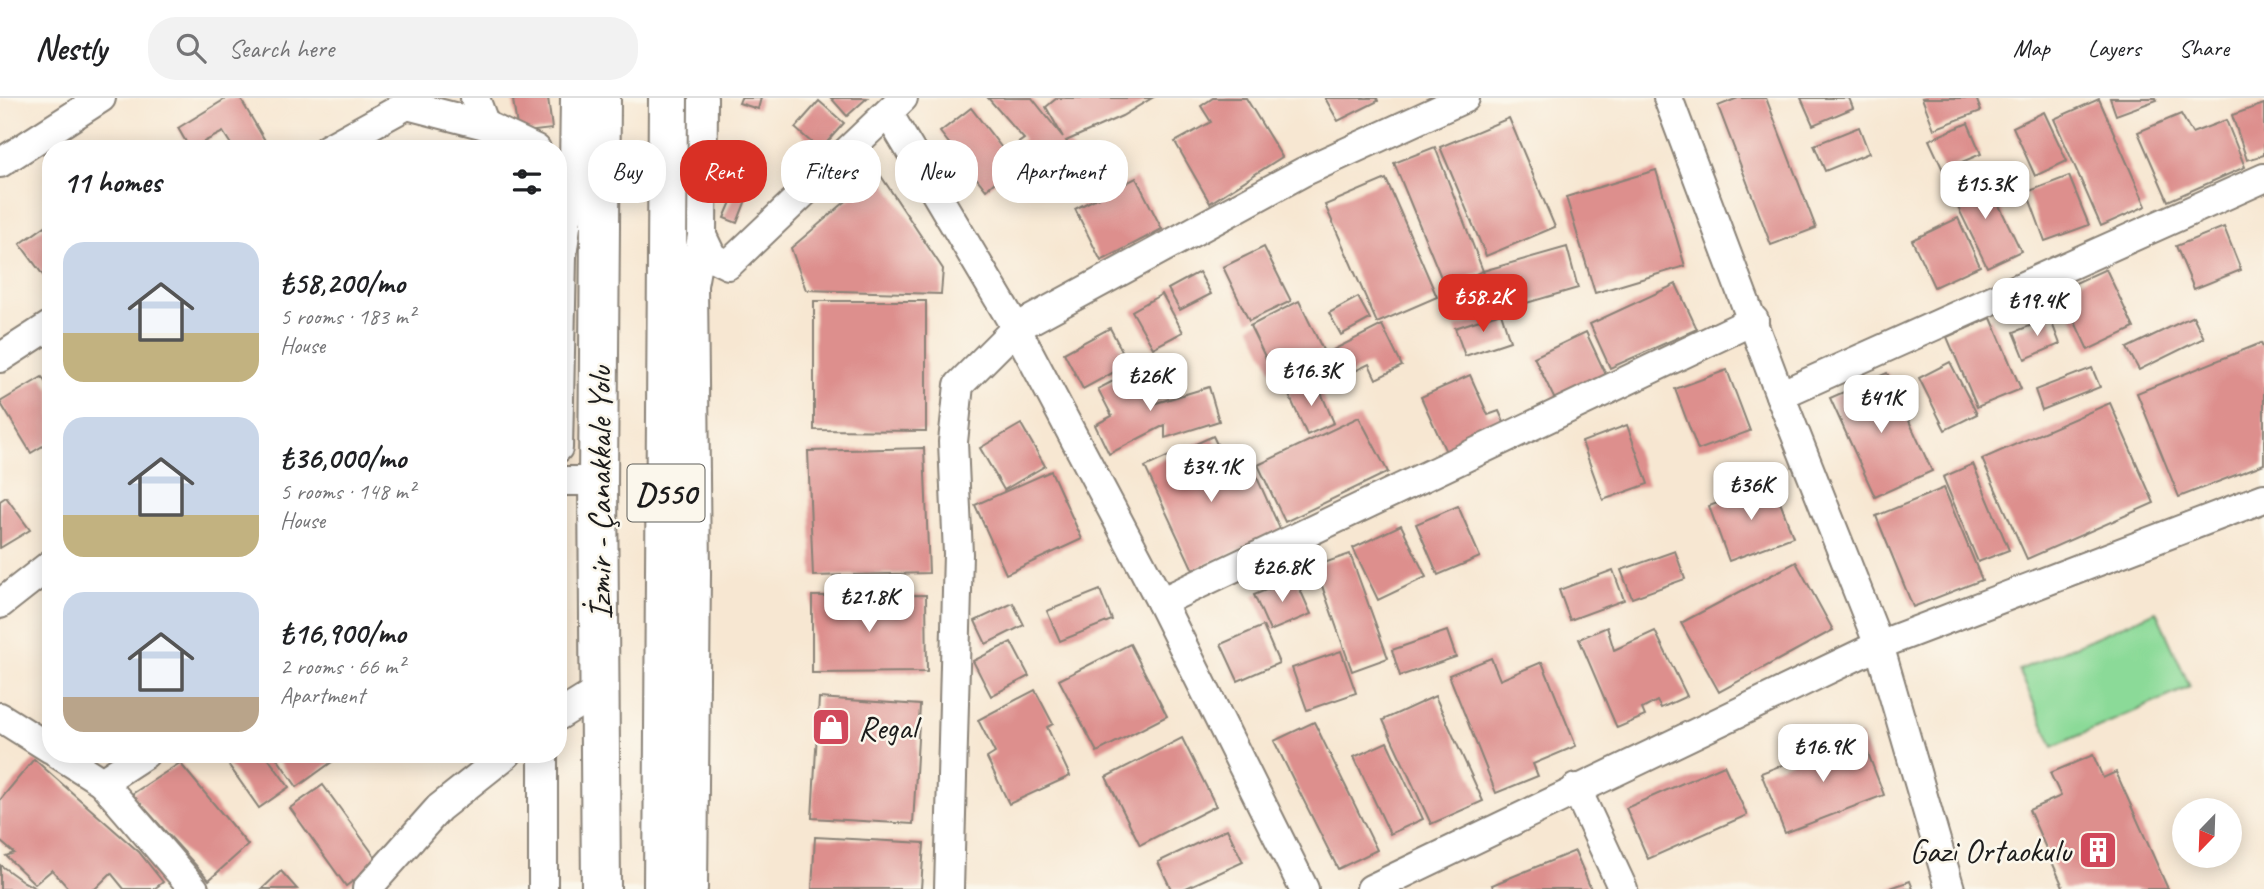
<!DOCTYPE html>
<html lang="en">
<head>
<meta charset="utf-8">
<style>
  body { margin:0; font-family:Caveat,sans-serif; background:#f2f2f2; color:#202124; height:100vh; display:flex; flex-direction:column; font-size:26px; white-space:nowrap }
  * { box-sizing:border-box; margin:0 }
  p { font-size:23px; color:#757577 }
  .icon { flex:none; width:38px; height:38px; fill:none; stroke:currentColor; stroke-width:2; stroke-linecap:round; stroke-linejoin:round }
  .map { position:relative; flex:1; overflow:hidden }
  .sheet { position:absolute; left:42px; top:42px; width:525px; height:623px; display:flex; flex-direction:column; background:#fff; border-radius:28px; box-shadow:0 4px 18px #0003 }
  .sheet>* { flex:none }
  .banner { position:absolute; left:588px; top:42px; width:665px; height:63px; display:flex; gap:14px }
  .needle { width:46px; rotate:203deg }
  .buttons { position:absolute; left:2172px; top:700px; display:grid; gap:14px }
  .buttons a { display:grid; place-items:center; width:70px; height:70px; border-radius:50%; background:#fff; box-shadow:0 4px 18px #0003; font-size:35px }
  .price { position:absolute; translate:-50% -60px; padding:0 16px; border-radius:14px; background:#fff; color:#222; font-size:23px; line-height:46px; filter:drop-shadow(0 2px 4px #0008) }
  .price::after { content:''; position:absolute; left:50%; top:42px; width:21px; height:16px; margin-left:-10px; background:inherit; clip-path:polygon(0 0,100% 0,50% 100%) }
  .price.on { background:#d93025; color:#fff }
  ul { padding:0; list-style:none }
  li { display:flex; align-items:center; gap:21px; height:175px; padding:0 21px }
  li span { display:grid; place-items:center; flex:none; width:196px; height:140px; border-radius:21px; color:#555 }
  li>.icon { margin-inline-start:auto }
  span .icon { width:84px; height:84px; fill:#fffc; stroke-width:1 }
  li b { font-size:30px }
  h2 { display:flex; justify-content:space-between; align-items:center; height:84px; padding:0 21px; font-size:30px }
  .pill { padding:0 24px; border-radius:28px; background:#fff; box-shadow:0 4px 18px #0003; font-size:24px; line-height:63px }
  .pill.on { background:#d93025; color:#fff }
  header { display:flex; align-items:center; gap:42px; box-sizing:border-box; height:98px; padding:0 35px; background:#fff; border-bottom:2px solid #e0e0e0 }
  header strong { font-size:33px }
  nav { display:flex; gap:38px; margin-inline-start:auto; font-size:24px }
  .search { width:490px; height:63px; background:#f2f2f2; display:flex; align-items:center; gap:18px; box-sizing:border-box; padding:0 24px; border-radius:28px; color:#757577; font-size:26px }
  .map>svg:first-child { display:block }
  .green { fill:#8bda98; stroke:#547b5a; stroke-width:2 }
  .building { fill:#dd8f8d }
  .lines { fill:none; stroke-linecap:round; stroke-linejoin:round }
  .minor-casing { stroke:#8a8277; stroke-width:32 }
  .trunk-casing { stroke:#8a8277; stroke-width:42 }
  .minor { stroke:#fff; stroke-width:28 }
  .trunk { stroke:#fff; stroke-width:38 }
  .labels { text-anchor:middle; stroke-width:5; stroke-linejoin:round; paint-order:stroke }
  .shield { fill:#fbf7ec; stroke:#5f5e5a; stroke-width:2 }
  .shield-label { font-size:32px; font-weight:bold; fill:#1c1c1c }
  .street-label { font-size:33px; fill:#1c1c1c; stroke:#fbf7ec }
  .poi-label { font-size:33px; fill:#1c1c1c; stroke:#fbf7ec; text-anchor:start }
</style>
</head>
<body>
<header>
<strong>Nestly</strong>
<div class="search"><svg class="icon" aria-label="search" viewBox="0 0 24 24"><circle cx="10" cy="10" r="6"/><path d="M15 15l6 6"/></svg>Search here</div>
<nav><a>Map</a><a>Layers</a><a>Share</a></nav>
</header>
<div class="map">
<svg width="2264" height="791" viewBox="0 0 2264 791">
  <rect width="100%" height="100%" fill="#fbf7ec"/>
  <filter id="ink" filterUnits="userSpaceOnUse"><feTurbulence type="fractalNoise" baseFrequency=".0143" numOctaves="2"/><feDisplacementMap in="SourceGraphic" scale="14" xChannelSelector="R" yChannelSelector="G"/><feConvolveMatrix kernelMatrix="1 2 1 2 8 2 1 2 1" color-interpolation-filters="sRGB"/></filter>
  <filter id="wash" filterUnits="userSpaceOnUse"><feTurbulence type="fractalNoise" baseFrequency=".00686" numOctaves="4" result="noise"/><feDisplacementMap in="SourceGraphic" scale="28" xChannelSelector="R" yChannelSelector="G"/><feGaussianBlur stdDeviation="1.57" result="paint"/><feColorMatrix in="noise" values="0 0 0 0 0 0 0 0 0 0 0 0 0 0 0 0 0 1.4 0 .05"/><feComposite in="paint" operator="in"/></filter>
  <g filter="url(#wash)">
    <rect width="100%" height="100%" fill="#f7e7d2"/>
    <path class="green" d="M2156,513L2190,589L2053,649L2019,572Z"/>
    <g id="blocks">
      <g class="building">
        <path d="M227,0H240L267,46L259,51H234L223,34L190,51L178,30Z"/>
        <path d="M522,0H548L552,31L518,35L513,2Z"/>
        <path d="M741,0H761L758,11L739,5Z"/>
        <path d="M831,0H867L847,18Z"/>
        <path d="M988,0H1032L1063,39L1046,9L1057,0H1152L1122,18L1066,43L1098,88L1071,102L1047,64L1015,86L1006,74L986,92L940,34L971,10L1005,54L1024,41Z"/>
        <path d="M1213,0H1246L1282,59L1210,105L1175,44L1211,24L1201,8Z"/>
        <path d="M1325,0H1377L1378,3L1338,23Z"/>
        <path d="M1738,0H1766L1816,130L1771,147L1718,8Z"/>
        <path d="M1801,0H1849L1853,10L1813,27Z"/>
        <path d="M1922,0H1976L1981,13L1934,31Z"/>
        <path d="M2110,0H2156L2157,2L2116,17Z"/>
        <path d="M2099,1L2146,108L2101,128L2054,21Z"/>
        <path d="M819,3L844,25L820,52L795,30Z"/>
        <path d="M2264,6V57L2247,62L2232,17Z"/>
        <path d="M2044,14L2067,63L2035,78L2013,29Z"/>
        <path d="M2181,16L2192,35L2226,22L2245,69L2168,103L2138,34Z"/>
        <path d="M1509,20L1555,129L1486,158L1440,49Z"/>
        <path d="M1968,25L1981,56L1943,72L1929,42Z"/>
        <path d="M1859,29L1869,55L1825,73L1814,47Z"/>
        <path d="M1435,49L1483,173L1445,189L1394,65Z"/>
        <path d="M1656,72L1685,168L1595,195L1566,99Z"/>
        <path d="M879,75L943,171L941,196L806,192L791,150Z"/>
        <path d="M1984,76L2021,153L1987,169L1950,93Z"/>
        <path d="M2069,78L2089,127L2045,143L2027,94Z"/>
        <path d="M1136,80L1162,131L1101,163L1075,111Z"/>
        <path d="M1386,81L1437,199L1377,225L1325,107Z"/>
        <path d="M734,97L746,102L737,125L724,120Z"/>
        <path d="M1958,120L1980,168L1934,189L1912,142Z"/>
        <path d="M51,124V188L20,146Z"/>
        <path d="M2224,129L2241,172L2194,191L2176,148Z"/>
        <path d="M1264,149L1291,203L1249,223L1223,169Z"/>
        <path d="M1567,149L1578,190L1495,214L1483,173Z"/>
        <path d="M2106,171L2134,230L2088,252L2060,192Z"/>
        <path d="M1199,174L1211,196L1180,212L1168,191Z"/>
        <path d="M1676,186L1697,231L1610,270L1590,226Z"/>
        <path d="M1162,196L1183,234L1153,250L1132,213Z"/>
        <path d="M1358,199L1370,221L1341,237L1329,215Z"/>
        <path d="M814,203H926V333L814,332Z"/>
        <path d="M1299,203L1323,252L1274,277L1250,228Z"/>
        <path d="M1501,215L1510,243L1465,258L1455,230Z"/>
        <path d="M2193,218L2204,240L2139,272L2127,250Z"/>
        <path d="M1991,220L2021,291L1977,309L1947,239Z"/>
        <path d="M2050,220L2060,246L2025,261L2014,234Z"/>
        <path d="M1382,227L1402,268L1376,281L1369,266L1343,279L1331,253Z"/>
        <path d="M1110,230L1129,266L1083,291L1064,255Z"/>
        <path d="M1586,234L1607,279L1555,302L1534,259Z"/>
        <path d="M2261,245L2264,252V366L2179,399L2137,295Z"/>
        <path d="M1950,264L1977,316L1945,332L1919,280Z"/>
        <path d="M2092,270L2100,289L2042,312L2035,292Z"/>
        <path d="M1134,272L1153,306L1209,289L1219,323L1165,340V327L1109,356L1095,327L1112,318L1098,291Z"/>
        <path d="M1727,272L1750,333L1698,352L1675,291Z"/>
        <path d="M1887,275L1932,373L1875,399L1830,300Z"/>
        <path d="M1470,277L1488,317L1499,313L1506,329L1446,354L1421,299Z"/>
        <path d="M42,279L51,293V343L31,355L0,304Z"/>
        <path d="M1316,283L1334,325L1307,337L1288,295Z"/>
        <path d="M2110,305L2154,405L2027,461L1982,361Z"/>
        <path d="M1359,319L1388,374L1285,424L1258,367Z"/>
        <path d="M1021,326L1045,368L1004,392L980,350Z"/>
        <path d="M1627,327L1648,386L1603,402L1582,344Z"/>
        <path d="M1213,338L1235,384L1255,375L1281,433L1193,472L1145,369Z"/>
        <path d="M924,350L929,475L813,478L808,353Z"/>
        <path d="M1973,366L2009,452L1978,464L1943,379Z"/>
        <path d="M1051,373L1082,441L1006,476L975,407Z"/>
        <path d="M1773,385L1793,439L1729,463L1709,408Z"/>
        <path d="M1944,390L1982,482L1913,509L1876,418Z"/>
        <path d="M6,399L30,432L0,450V403Z"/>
        <path d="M1458,408L1480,459L1438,477L1416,426Z"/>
        <path d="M1401,427L1426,479L1378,502L1353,450Z"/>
        <path d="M1675,453L1685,481L1632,500L1621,472Z"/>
        <path d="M1350,456L1388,560L1352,573L1315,468Z"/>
        <path d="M1796,464L1833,532L1719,594L1681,525Z"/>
        <path d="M1613,472L1624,502L1570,522L1559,492Z"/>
        <path d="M1295,480L1311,516L1270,533L1254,497Z"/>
        <path d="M1100,492L1112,522L1060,543L1047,513Z"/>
        <path d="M926,497L927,574L812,575V498Z"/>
        <path d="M1013,505L1024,527L986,546L975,523Z"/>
        <path d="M1263,528L1279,565L1238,583L1221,546Z"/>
        <path d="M1607,529L1614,552L1655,533L1687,598L1661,610L1657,603L1642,611L1645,618L1617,630L1579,541Z"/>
        <path d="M1447,533L1456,559L1400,578L1392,552Z"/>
        <path d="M1011,544L1029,578L991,598L973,563Z"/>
        <path d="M1130,546L1167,618L1097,654L1059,582Z"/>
        <path d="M1341,553L1356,595L1307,612L1292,570Z"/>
        <path d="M1491,560L1500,582L1542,564L1576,648L1533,666L1538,678L1496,695L1449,577Z"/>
        <path d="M1035,592L1053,626L1047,629L1070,678L1009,706L987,660L995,655L978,622Z"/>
        <path d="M1435,598L1483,703L1431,726L1383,622Z"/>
        <path d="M819,600L920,607L913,726L812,720Z"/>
        <path d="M1314,624L1377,752L1338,771L1274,643Z"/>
        <path d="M1861,637L1884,697L1785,735L1761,675Z"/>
        <path d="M1182,640L1216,708L1140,747L1106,679Z"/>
        <path d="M1387,644L1423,721L1390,736L1354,659Z"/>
        <path d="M221,656H265L289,689L259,710Z"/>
        <path d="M274,656H343L297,689Z"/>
        <path d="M2093,657L2103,680L2116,674L2168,791H2064L2029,712L2061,698L2050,675Z"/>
        <path d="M34,661L139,754L163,784L154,791H124L111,775L95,791H69L52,772L35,786L6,758L14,755L0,743V702Z"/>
        <path d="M180,665L248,747L209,782L132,696Z"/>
        <path d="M1724,667L1747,717L1648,761L1626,710Z"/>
        <path d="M323,687L379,764L346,788L290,710Z"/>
        <path d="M1227,731L1243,764L1184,791H1171L1158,764Z"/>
        <path d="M815,739L924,745L921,791H812Z"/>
        <path d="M1575,753L1591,791H1494L1492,787Z"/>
        <path d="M0,767L24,784L37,791H0Z"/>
        <path d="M281,773L297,791H262Z"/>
        <path d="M1910,783L1913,791H1888Z"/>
      </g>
    </g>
  </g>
  <g filter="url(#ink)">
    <use href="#blocks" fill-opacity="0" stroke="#8a8277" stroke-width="2"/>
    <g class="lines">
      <g class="minor-casing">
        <g id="minor">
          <path d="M475,0L485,27"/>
          <path d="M703,0L702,138L712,159L728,167L903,0"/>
          <path d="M1668,0L1780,297L1879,547L1950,791"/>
          <path d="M888,15L1016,230L1161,504L1304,791"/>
          <path d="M327,51L407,7L485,27L536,51"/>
          <path d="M0,65L101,0"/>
          <path d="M0,260L51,227"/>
          <path d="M1780,297L2264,80"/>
          <path d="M558,350L562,158L574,68L575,0"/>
          <path d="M558,383H598"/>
          <path d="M1161,504L1754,222"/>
          <path d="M0,506L51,466"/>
          <path d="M558,618L600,592"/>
          <path d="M0,619L51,651"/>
          <path d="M58,656L102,684L145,656"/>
          <path d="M102,684L194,791"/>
          <path d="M1576,690L1623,791"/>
          <path d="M367,791L439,710L507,656"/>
          <path d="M543,791V656"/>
          <path d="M693,791L696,475L693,187L702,138"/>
          <path d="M949,791L958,456L953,344L959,287L1016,230L1303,74L1465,0"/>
          <path d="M1371,791L1879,547L2264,400"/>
        </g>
      </g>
      <g class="trunk-casing">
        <g id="trunk">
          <path d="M601,791L598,383L601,0"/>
          <path d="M663,791L668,0"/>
        </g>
      </g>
      <use href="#minor" class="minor"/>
      <use href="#trunk" class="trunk"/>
    </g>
  </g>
  <defs>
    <g id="shop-square" transform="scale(2.0125)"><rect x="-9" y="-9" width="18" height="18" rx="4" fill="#d1495b" stroke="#fbf7ec"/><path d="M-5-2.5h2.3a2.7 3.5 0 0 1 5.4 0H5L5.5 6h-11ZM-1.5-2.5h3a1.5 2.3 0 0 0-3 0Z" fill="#fff"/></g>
    <g id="building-square" transform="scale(2.0125)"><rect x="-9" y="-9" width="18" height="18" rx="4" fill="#d1495b" stroke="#fbf7ec"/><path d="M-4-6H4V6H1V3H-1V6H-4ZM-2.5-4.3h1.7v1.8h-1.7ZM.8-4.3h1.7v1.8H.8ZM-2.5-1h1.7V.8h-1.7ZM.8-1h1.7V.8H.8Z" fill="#fff"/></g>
  </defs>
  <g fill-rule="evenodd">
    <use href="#shop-square" x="831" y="629"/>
    <use href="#building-square" x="2098" y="752"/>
  </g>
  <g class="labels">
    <rect class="shield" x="627.5" y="366.5" width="77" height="57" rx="5"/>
    <g class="shield-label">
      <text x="666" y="406">D550</text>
    </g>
    <g class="street-label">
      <text transform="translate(599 395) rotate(-90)" y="12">İzmir - Çanakkale Yolu</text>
    </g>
    <g class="poi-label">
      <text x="858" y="641">Regal</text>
      <text x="2071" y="764" text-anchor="end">Gazi Ortaokulu</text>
    </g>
  </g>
</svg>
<div class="buttons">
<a><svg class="needle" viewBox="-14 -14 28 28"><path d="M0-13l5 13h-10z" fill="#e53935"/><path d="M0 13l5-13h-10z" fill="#757577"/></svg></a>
</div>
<b class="price" style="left:1985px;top:123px">₺15.3K</b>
<b class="price on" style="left:1483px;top:236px">₺58.2K</b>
<b class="price" style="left:2037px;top:240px">₺19.4K</b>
<b class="price" style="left:1311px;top:310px">₺16.3K</b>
<b class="price" style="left:1150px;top:315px">₺26K</b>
<b class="price" style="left:1881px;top:337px">₺41K</b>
<b class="price" style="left:1211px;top:406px">₺34.1K</b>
<b class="price" style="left:1751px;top:424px">₺36K</b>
<b class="price" style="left:1282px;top:506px">₺26.8K</b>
<b class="price" style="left:869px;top:536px">₺21.8K</b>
<b class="price" style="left:1823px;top:686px">₺16.9K</b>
<div class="banner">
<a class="pill">Buy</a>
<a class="pill on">Rent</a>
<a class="pill">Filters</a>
<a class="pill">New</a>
<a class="pill">Apartment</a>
</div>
<section class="sheet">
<h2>11 homes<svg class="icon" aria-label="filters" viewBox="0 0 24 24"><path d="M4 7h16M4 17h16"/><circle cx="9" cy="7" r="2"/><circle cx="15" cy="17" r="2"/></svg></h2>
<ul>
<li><span style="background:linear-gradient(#c9d6e8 65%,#c2b280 0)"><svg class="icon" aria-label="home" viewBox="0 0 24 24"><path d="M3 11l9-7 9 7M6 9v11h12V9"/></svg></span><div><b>₺58,200/mo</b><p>5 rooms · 183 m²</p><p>House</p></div></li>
<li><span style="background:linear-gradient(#c9d6e8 70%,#c2b280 0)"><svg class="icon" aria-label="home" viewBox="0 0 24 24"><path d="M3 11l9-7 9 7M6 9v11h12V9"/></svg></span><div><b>₺36,000/mo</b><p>5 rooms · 148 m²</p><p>House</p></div></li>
<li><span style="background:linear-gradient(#c9d6e8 75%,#b9a48a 0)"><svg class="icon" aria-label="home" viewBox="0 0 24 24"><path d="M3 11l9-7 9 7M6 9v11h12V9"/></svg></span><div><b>₺16,900/mo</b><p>2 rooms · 66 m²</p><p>Apartment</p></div></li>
</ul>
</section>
</div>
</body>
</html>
